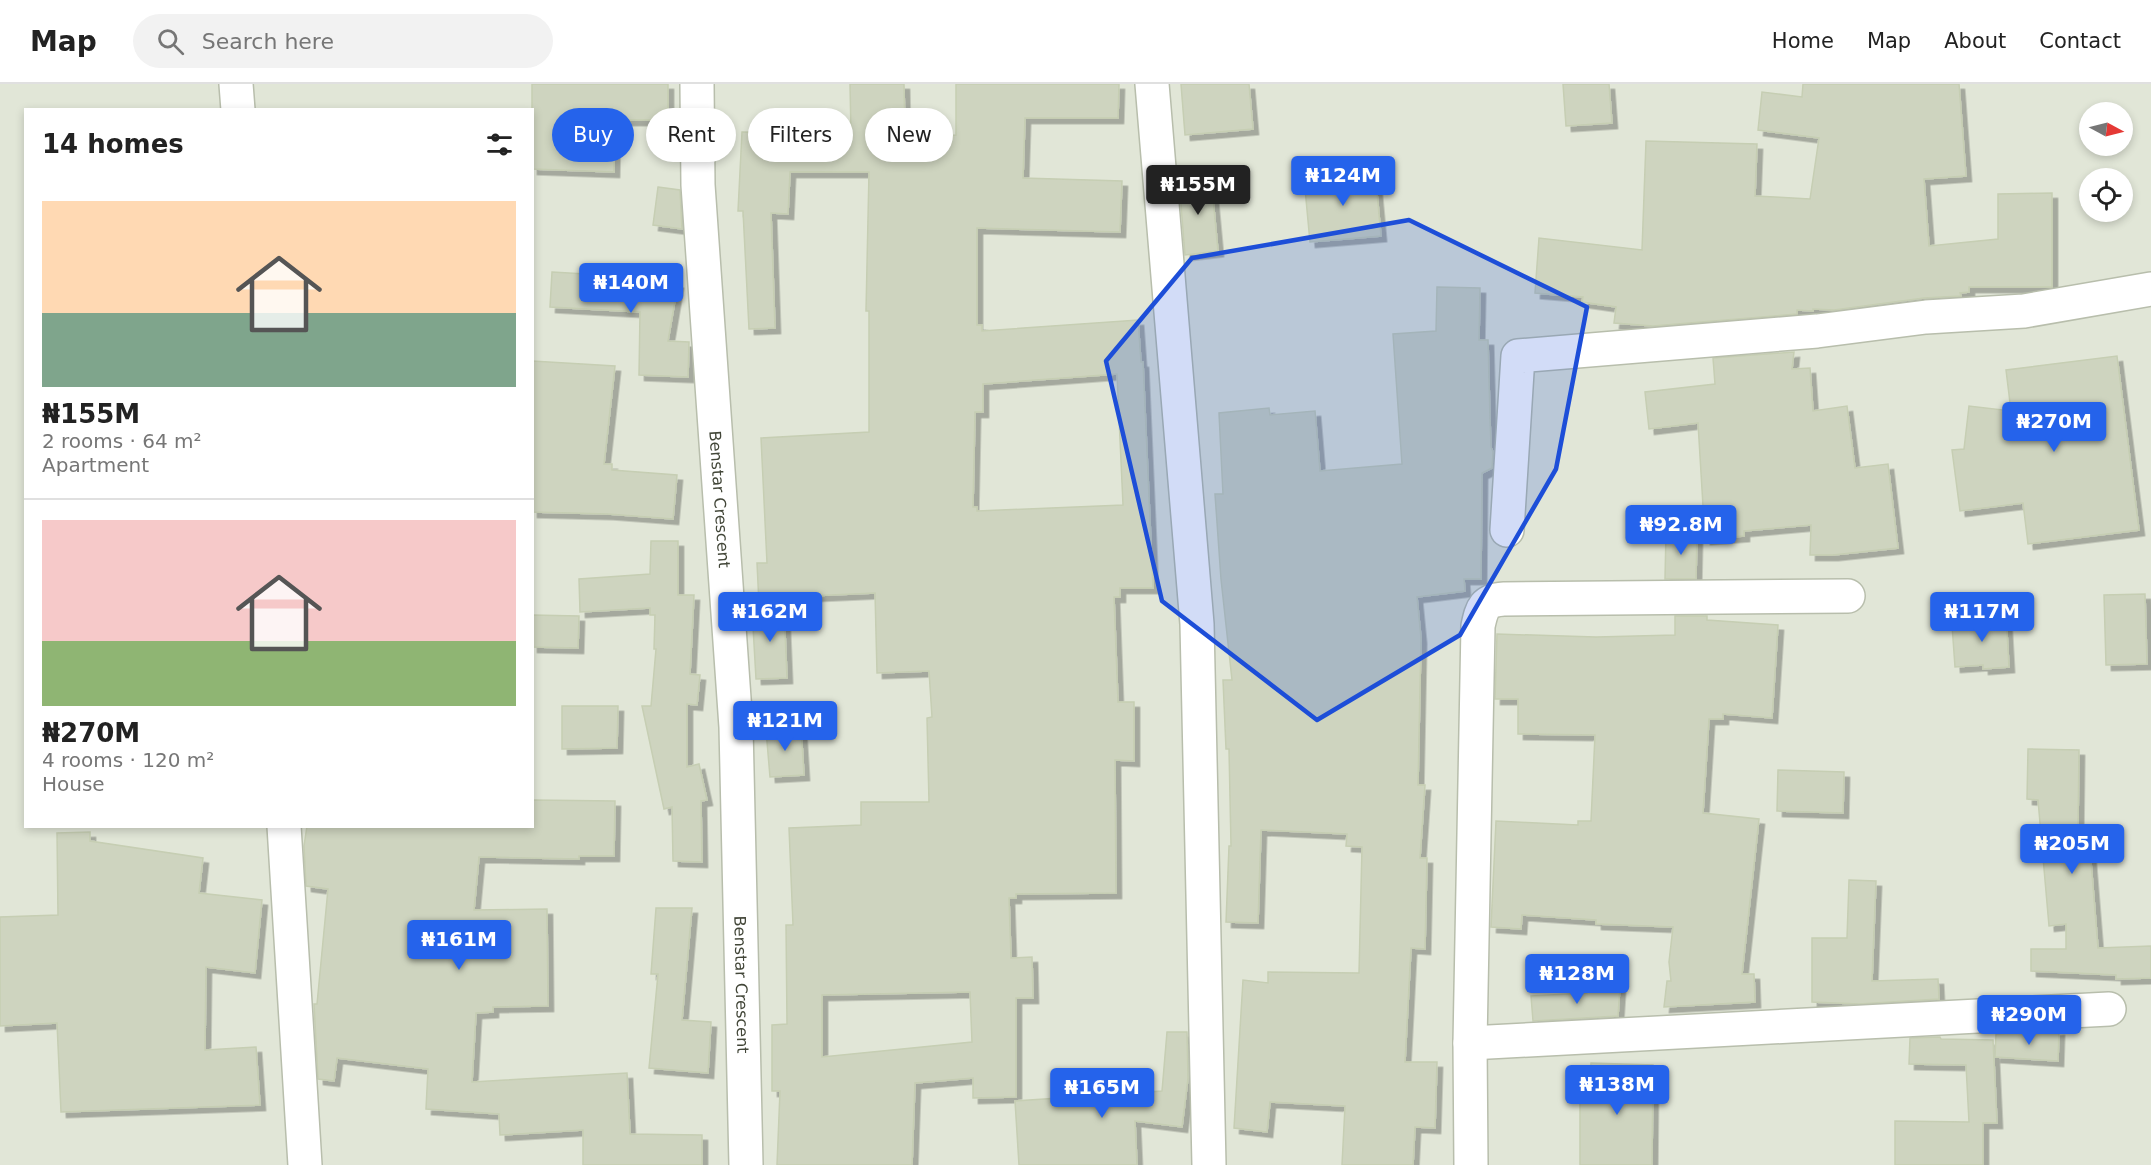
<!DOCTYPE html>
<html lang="en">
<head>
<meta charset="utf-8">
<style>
  body { margin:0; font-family:"DejaVu Sans",sans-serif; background:#f2f2f2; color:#222; height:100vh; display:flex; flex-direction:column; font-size:22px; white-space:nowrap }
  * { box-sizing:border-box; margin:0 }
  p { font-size:20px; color:#767676 }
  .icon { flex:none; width:33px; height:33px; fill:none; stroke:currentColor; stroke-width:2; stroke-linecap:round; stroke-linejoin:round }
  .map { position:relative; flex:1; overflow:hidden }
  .sheet { position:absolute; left:24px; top:24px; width:510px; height:720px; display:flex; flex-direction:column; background:#fff; border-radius:0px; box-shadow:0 3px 9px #0003 }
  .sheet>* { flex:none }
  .hud { position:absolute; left:552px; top:24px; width:570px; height:54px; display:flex; gap:12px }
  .needle { width:39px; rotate:97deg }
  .tools { position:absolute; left:2079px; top:18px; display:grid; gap:12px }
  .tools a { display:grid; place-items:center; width:54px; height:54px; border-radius:50%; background:#fff; box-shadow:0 3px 9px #0003; font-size:30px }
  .price { position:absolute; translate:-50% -51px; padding:0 14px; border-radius:6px; background:#2563eb; color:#fff; font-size:20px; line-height:39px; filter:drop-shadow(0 2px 3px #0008) }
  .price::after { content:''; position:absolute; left:50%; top:36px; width:18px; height:14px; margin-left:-9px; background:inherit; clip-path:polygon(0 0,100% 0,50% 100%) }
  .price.current { background:#222; color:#fff }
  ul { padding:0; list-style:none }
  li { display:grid; align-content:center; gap:12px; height:318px; padding:0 18px }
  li+li { border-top:2px solid #e0e0e0 }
  li span { display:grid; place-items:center; height:186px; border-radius:0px; color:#555 }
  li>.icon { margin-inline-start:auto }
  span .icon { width:108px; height:108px; fill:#fffc; stroke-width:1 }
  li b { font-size:26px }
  h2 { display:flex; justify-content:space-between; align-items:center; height:72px; padding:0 18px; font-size:26px }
  .pill { padding:0 21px; border-radius:27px; background:#fff; box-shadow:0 3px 9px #0003; font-size:21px; line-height:54px }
  .pill.current { background:#2563eb; color:#fff }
  header { display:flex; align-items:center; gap:36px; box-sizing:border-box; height:84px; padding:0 30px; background:#fff; border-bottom:2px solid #e0e0e0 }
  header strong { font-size:28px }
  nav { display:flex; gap:33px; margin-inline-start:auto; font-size:21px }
  .search { width:420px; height:54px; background:#f2f2f2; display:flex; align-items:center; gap:15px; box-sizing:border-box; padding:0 21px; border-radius:33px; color:#767676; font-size:22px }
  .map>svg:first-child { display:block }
  .residential { fill:#e1e6d7; fill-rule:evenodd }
  .building { fill:#ced4bf; stroke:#c6ceb3; stroke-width:1.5; fill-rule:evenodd; filter:url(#shadow) }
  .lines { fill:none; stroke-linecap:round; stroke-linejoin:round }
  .minor-casing { stroke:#b8beac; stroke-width:36 }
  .minor { stroke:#fff; stroke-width:33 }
  .marked { fill:#1d4ed8; fill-opacity:0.2; stroke:#1d4ed8; stroke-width:4.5; stroke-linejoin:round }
  .labels { text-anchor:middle; stroke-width:5; stroke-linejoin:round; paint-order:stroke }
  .street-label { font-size:16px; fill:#424638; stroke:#fff }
</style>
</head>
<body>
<header>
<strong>Map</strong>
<div class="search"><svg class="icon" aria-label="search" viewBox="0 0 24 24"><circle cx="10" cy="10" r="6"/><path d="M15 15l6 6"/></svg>Search here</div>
<nav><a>Home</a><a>Map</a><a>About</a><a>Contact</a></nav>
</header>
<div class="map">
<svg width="2151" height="1081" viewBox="0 0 2151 1081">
  <defs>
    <filter id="shadow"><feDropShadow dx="5.5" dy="5.5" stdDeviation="0" flood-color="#0004"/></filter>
  </defs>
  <rect width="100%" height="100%" fill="#eff3e9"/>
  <path class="residential" d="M0,0H2151V1081H0ZM26,26H532V742H26ZM2090,28H2122V62H2090ZM2090,94H2122V128H2090Z"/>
  <g class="building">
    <path d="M532,0H668V36H615L614,88L532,85Z"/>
    <path d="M850,0H904L905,52L956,51V0H1119L1118,34H1025L1023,94L1122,97L1120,148L977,144V241H982V247L1138,236L1141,278H1143L1153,504H1120V513H1114L1118,618H1134V677L1115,676L1116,809L1016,810V814H1009L1011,874L1032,873L1033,914H1016V1013L973,1014V994L915,999L912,1081H777L780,1007H772V941L787,940L786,841H793L789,744L861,741V718H929L927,634L932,633L929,587L877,589L875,509L787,513V518L759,520L757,479H767L761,354L869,348V227H866L869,88H790L788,130L771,129L775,244L749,245L743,127H738L742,48L851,49ZM1117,290L1123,421L977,427V423H973L975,328H983V300ZM970,908L972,958L822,973V911Z"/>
    <path d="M1181,0H1249L1253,45L1185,51Z"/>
    <path d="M1563,0H1609L1612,39L1566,42Z"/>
    <path d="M1803,0H1959L1966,92L1924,95L1929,162L1998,155V110L2052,109V203H1969V208L1960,209L1961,212L1924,214L1834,226L1813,225V227L1797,226V230L1653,242L1614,239L1616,223L1582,218L1583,213L1535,209L1539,154L1642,166L1646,57L1757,60L1755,112L1810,115L1819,54L1758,46L1762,8L1802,13Z"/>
    <path d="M1375,87L1381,152L1310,158L1304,94Z"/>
    <path d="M1211,93L1218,167L1185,171L1179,96Z"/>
    <path d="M658,103L680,106L682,145L653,141Z"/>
    <path d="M552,188L637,193L678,199L668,257L689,258L688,293L639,291L640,228L550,223Z"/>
    <path d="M1437,203L1480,204L1479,256H1488L1490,335L1491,363L1493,368L1492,384L1482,389L1481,495H1464L1465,507L1417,513L1421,554L1418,701H1425L1420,774H1427L1425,865L1411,864L1405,978H1437L1435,1044L1415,1043L1413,1081H1342L1345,1022L1270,1018L1267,1048L1234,1044L1243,896L1268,899V888L1359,889L1362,763L1346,762L1347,750L1261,746L1258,839L1226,838L1229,762H1231L1229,665H1226L1223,596H1232L1221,495L1215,410H1223L1219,329L1269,324L1270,331L1315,327L1320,387L1402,380L1393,250L1436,247Z"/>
    <path d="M1794,268L1792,285L1810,284L1813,327L1847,322L1855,384L1888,380L1898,464L1833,471H1810L1811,441L1744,447V452L1705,455L1698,339L1649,345L1645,308L1715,300L1713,274Z"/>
    <path d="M2117,272L2139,446L2028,460L2023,419L1960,427L1952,366L1964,365L1969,322L2011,327L2006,286Z"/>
    <path d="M532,277L615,282L604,380H612V386L677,391L673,435L608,430L532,428Z"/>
    <path d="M1666,448L1697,449L1696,495H1665Z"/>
    <path d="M651,457H678V511H694L690,590L700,591L697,621L687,620V683L699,680L707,716L701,717L702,778L673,777L672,723L664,725L642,622H651L656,565H654L655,531H650V524L580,528L579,495L650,490Z"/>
    <path d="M2145,510L2147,580L2106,581L2104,511Z"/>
    <path d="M784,524L787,594L756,595L752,525Z"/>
    <path d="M532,531L579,532L578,564L532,563Z"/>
    <path d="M2006,531L2009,583L1983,585V581L1955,583L1952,541L1980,539V533Z"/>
    <path d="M1675,532H1707V536L1778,541L1772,634L1723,630V635H1709L1703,729L1759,735L1742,890H1754L1755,918L1664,923L1667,897H1671L1669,878L1673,843L1596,840V836L1522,831L1521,845L1491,843L1496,737L1578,741V737H1591L1595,651L1518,650V615H1495L1497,550L1596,553L1675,551Z"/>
    <path d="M562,622H618L617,664L562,665Z"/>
    <path d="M801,643L804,691L770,693L766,646Z"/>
    <path d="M2028,665L2079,666L2078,742L2088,741L2098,864L2151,862V894L2116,895V891L2031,887V865H2066V840L2049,842L2038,716L2027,715Z"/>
    <path d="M1778,686L1844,688L1843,729L1777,727Z"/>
    <path d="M532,716L615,717L614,772H579V775L479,773L474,826L547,825L548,922L493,923V928L476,929L472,998L627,989L630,1050L702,1051V1081H583V1046L500,1051L499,1030L426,1025L428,985L337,974L334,997L318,995L314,920H317L328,805L306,802L304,762L307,742H532Z"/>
    <path d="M90,748V757L203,774L199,809L262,816L255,889L206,883L205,966L256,963L260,1021L61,1028L57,939L0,942V833L58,831L57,749Z"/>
    <path d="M1849,796L1876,797L1872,897L1938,895L1939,915L1859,920L1812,918V854H1847Z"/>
    <path d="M656,824H692L682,936L711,938L708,989L649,984L658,890H651Z"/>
    <path d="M1620,902L1618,932L1533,937L1531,912L1587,909L1588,905Z"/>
    <path d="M2059,946L2058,977L1995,973L1996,950Z"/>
    <path d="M1167,948H1187L1188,994L1182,1043L1135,1037L1137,1081H1019L1015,1017L1162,1007Z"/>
    <path d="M1940,953L1941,955L1993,956L1997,1039H1983V1081H1895V1037L1969,1038L1966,981L1909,980L1910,954Z"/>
    <path d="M1591,979L1653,981L1652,1081H1580V1002H1590Z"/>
  </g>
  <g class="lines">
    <g class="minor-casing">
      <g id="minor">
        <path d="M236,0L238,26"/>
        <path id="s1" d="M697,0L698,101L736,643L746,1081"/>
        <path d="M1152,0L1197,540L1209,1081"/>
        <path d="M1507,446L1518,272L1817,247L1926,233L2024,227L2151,205"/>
        <path d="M284,742L305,1081"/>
        <path d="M1470,959L2109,925"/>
        <path d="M1471,1081L1470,959L1478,542C1482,524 1484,516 1504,515L1848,512"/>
      </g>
    </g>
    <use href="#minor" class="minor"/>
  </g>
  <path class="marked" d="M1409,136L1587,223L1556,385L1460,551L1317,636L1162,517L1106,277L1192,174Z"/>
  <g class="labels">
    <g class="street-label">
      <text dy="6" stroke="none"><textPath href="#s1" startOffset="416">Benstar Crescent</textPath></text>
      <text dy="6" stroke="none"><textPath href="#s1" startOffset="902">Benstar Crescent</textPath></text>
    </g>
  </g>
</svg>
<div class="tools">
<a><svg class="needle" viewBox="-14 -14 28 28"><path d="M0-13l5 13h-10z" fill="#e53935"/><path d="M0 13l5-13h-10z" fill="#767676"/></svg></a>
<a><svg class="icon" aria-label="locate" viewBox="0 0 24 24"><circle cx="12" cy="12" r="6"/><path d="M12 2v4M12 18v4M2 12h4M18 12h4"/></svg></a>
</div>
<b class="price" style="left:1343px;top:123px">₦124M</b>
<b class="price current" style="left:1198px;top:132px">₦155M</b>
<b class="price" style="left:631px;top:230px">₦140M</b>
<b class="price" style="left:2054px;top:369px">₦270M</b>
<b class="price" style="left:1681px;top:472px">₦92.8M</b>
<b class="price" style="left:770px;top:559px">₦162M</b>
<b class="price" style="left:1982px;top:559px">₦117M</b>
<b class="price" style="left:785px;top:668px">₦121M</b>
<b class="price" style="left:2072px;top:791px">₦205M</b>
<b class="price" style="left:459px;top:887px">₦161M</b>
<b class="price" style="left:1577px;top:921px">₦128M</b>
<b class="price" style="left:2029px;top:962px">₦290M</b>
<b class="price" style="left:1617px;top:1032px">₦138M</b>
<b class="price" style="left:1102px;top:1035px">₦165M</b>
<div class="hud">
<a class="pill current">Buy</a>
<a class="pill">Rent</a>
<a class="pill">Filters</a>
<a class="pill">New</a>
</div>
<section class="sheet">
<h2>14 homes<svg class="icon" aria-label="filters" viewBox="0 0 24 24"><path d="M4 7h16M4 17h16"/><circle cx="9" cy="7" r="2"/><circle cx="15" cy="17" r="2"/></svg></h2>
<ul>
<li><span style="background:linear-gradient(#ffd9b3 60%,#7fa58c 0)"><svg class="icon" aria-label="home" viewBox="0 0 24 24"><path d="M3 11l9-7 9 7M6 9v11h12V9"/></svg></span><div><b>₦155M</b><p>2 rooms · 64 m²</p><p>Apartment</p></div></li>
<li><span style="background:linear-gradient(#f6c9c9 65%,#8fb573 0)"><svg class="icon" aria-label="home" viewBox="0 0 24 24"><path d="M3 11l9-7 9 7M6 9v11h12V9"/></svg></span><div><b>₦270M</b><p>4 rooms · 120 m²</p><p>House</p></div></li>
</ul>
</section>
</div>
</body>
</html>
